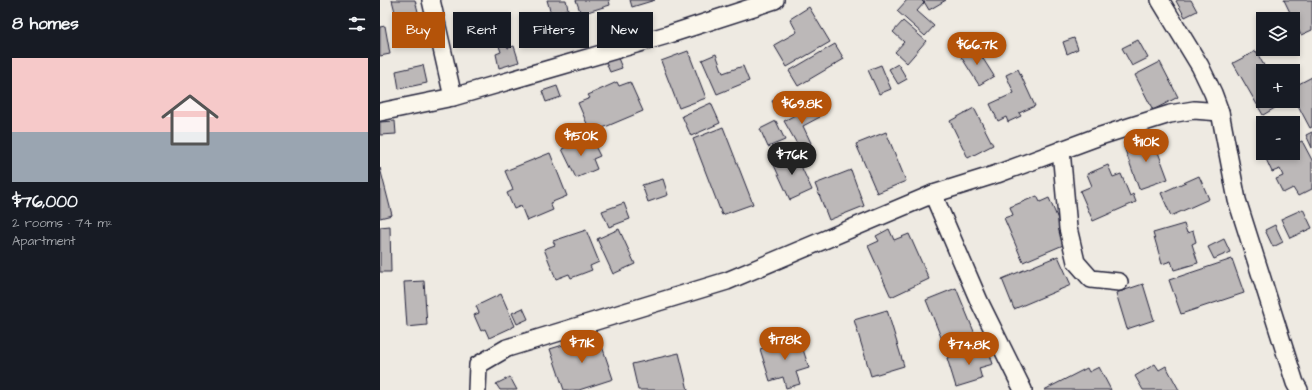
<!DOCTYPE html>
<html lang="en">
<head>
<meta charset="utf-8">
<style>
  body { margin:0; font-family:"Architects Daughter",sans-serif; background:#242831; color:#f1f3f6; height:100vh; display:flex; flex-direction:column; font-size:15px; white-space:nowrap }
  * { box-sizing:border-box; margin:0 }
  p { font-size:13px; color:#9ea1a6 }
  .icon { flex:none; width:22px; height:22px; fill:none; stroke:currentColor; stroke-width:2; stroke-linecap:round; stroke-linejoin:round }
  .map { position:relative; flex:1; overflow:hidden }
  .panel { display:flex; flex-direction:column; background:#171b24; width:380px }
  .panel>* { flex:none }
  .hud { position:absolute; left:12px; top:12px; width:380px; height:36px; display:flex; gap:8px }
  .buttons { position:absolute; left:876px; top:12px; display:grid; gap:8px }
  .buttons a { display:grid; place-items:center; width:44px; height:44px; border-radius:0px; background:#171b24; box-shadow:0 2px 6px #0003; font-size:20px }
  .price { position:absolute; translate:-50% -34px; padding:0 9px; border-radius:14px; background:#b45309; color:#fff; font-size:13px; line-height:26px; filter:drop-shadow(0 1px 2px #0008) }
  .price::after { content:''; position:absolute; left:50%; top:24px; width:12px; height:9px; margin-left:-6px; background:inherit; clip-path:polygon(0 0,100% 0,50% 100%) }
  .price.current { background:#222; color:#fff }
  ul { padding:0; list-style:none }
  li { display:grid; align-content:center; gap:8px; height:212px; padding:0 12px }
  li span { display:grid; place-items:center; height:124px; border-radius:0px; color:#555 }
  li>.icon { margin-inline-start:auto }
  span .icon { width:72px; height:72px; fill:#fffc; stroke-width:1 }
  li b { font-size:17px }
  h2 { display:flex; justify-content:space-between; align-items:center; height:48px; padding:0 12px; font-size:17px }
  .tag { padding:0 14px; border-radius:0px; background:#171b24; box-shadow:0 2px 6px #0003; font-size:14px; line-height:36px }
  .tag.current { background:#b45309; color:#fff }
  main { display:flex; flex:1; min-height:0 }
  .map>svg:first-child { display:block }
  .building { fill:#bcb8b8; stroke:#22223b }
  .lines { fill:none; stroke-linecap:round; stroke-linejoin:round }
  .minor-casing { stroke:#22223b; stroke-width:20 }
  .minor { stroke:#fbf7ec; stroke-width:17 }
</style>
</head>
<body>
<main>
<section class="panel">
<h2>8 homes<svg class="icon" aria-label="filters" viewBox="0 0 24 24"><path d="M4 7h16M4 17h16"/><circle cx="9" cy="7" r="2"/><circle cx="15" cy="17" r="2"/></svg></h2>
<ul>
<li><span style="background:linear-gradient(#f6c9c9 60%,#9aa5b1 0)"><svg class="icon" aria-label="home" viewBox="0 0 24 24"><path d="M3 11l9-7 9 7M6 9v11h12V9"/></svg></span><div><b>$76,000</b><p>2 rooms · 74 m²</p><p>Apartment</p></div></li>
</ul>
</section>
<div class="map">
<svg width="932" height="390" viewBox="0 0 932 390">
  <rect width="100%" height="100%" fill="#eeeae2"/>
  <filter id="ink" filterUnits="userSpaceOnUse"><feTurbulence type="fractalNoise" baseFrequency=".025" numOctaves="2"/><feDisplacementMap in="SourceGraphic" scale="8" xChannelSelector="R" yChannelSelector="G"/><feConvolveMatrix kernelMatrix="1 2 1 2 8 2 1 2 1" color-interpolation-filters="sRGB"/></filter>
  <g filter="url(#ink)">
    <g class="building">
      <path d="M12,0H35L42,27L20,32Z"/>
      <path d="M167,0H186L188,9L171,14Z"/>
      <path d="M196,0H229L230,5L201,14Z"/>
      <path d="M250,0H275L252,7Z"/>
      <path d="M527,0H541L544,3L537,11L554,26L545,36L517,11Z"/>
      <path d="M543,0H566L549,10Z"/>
      <path d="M798,0H811L817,11L805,17L796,1Z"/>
      <path d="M904,0H932V30L921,35Z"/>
      <path d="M429,7L450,42L407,67L394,45L417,32L410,19Z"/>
      <path d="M523,21L546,41L527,63L515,52L524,42L513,32Z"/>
      <path d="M5,26L10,54L0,56V27Z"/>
      <path d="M694,38L698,49L687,54L683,42Z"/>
      <path d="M758,40L768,58L752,66L742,48Z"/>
      <path d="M126,43L128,48L134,46L139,62L119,68L116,54L121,52L119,46Z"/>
      <path d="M455,44L464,59L418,86L409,71Z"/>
      <path d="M595,46L614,76L599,85L580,55Z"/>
      <path d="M308,51L326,98L299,108L281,61Z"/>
      <path d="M876,51L887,71H883V101L905,102L883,115L853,63Z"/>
      <path d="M236,53L242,68L230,72L224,58Z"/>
      <path d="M336,54L343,73L363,66L369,81L337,94L322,60Z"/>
      <path d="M780,62L798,97L773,110L755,75Z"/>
      <path d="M518,64L527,79L518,84L509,69Z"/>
      <path d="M43,65L47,83L19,89L16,71Z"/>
      <path d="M501,65L511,89L499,94L488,70Z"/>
      <path d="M638,69L655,106L639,113L641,116L628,122L626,117L618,121L610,104L634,93L626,75Z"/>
      <path d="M932,77V127L930,128L913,96V87Z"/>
      <path d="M237,82L239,86L250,82L263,111L211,133L198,103L210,98L208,95Z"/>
      <path d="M177,86L181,97L166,102L162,91Z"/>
      <path d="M408,92L415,105L399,113L392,101Z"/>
      <path d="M331,103L340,123L311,136L302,116Z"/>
      <path d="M433,105L440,117L423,126L431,143L420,149L404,121Z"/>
      <path d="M594,108L613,145L588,158L570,121Z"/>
      <path d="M15,121L16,134L0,135V122Z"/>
      <path d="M396,121L405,140L388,147L380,129Z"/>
      <path d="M343,127L373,204L342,215L313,139Z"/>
      <path d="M506,132L526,181L497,193L476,144Z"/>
      <path d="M932,132V148L926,135Z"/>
      <path d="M772,136L788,179L759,189L744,147Z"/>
      <path d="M206,138L209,146L214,144L220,156L213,159L217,169L196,178L182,149Z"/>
      <path d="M922,141L932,160V189L918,196L913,188L903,193L896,179L903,176L900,169L892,172L886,159L898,153H913V145Z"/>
      <path d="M170,153L187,196L170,203L173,210L147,221L141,206L134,209L127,193L133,190L125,171Z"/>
      <path d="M415,153L432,190L410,200L393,163Z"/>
      <path d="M728,165L733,177L741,174L750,196L753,194L756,202L713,221L700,191L712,186L707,174Z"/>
      <path d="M0,168L12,215L0,218Z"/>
      <path d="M471,170L484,206L449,220L435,184Z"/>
      <path d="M819,176L829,199L791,216L781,193Z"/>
      <path d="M283,179L288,195L268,202L262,185Z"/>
      <path d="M657,196L660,202L669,198L688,243L643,262L624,218L633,215L630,207Z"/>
      <path d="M244,203L250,219L229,227L222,211Z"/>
      <path d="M923,209L932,228L910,238L901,219Z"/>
      <path d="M804,224L807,233L813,231L816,242L812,244L818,263L794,270L791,261L782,264L773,233Z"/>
      <path d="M895,225L903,242L893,247L885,230Z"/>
      <path d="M10,226L11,272H0V227Z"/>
      <path d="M239,229L255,264L233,274L217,239Z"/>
      <path d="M509,229L514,240L529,234L549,279L511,297L488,246L499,241L496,236Z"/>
      <path d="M206,230L219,262L210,266L212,270L191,278L189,274L176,279L164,249L175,245L173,241Z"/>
      <path d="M844,239L850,252L834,259L828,247Z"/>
      <path d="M678,256L691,285L634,309L622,279Z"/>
      <path d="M852,259L864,293L801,314L789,280Z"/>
      <path d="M44,281L47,325L27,327L24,282Z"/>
      <path d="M763,284L774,320L747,329L736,293Z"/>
      <path d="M576,288L595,334L565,347L546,300Z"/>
      <path d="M121,294L135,326L109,338L105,329L101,331L94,315L99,313L96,306Z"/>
      <path d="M143,308L148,319L137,324L132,313Z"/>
      <path d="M507,310L524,366L491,376L474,320Z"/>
      <path d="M218,334L233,379L199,390H184L170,349Z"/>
      <path d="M419,337L429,368L416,372L420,384L406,388L403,377L390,381L380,349Z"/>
      <path d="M607,346L613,364L599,368L602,379L576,387L567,358Z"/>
      <path d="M299,353L308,390H258L252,364Z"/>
      <path d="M775,364L779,370L786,366L799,390H763L755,376Z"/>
      <path d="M719,367L731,390H664L707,368L709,372Z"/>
      <path d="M130,377L137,390H120L116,384Z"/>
    </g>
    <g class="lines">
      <g class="minor-casing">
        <g id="minor">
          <path d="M51,0L73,97"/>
          <path d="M780,0L820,66L833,93L840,112L857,200L915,383L919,390"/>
          <path d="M0,112L73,97L287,35L395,0"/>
          <path d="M681,150L688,228L696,262L711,279L739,282"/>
          <path d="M553,194L599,301L643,390"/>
          <path d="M97,390L98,365L127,348L347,281L553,194L617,174L717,137L790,114L814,110L840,112"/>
        </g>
      </g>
      <use href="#minor" class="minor"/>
    </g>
  </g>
</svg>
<div class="buttons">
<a><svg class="icon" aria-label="layers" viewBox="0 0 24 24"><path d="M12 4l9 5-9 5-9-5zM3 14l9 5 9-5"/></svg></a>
<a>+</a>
<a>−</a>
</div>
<b class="price" style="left:597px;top:66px">$66.7K</b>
<b class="price" style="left:422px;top:125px">$69.8K</b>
<b class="price" style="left:201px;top:157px">$150K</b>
<b class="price" style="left:766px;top:163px">$110K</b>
<b class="price current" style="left:412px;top:176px">$76K</b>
<b class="price" style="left:405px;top:361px">$178K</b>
<b class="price" style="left:202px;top:364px">$71K</b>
<b class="price" style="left:589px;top:366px">$74.8K</b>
<div class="hud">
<a class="tag current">Buy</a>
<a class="tag">Rent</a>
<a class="tag">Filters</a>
<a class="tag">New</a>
</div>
</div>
</main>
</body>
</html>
